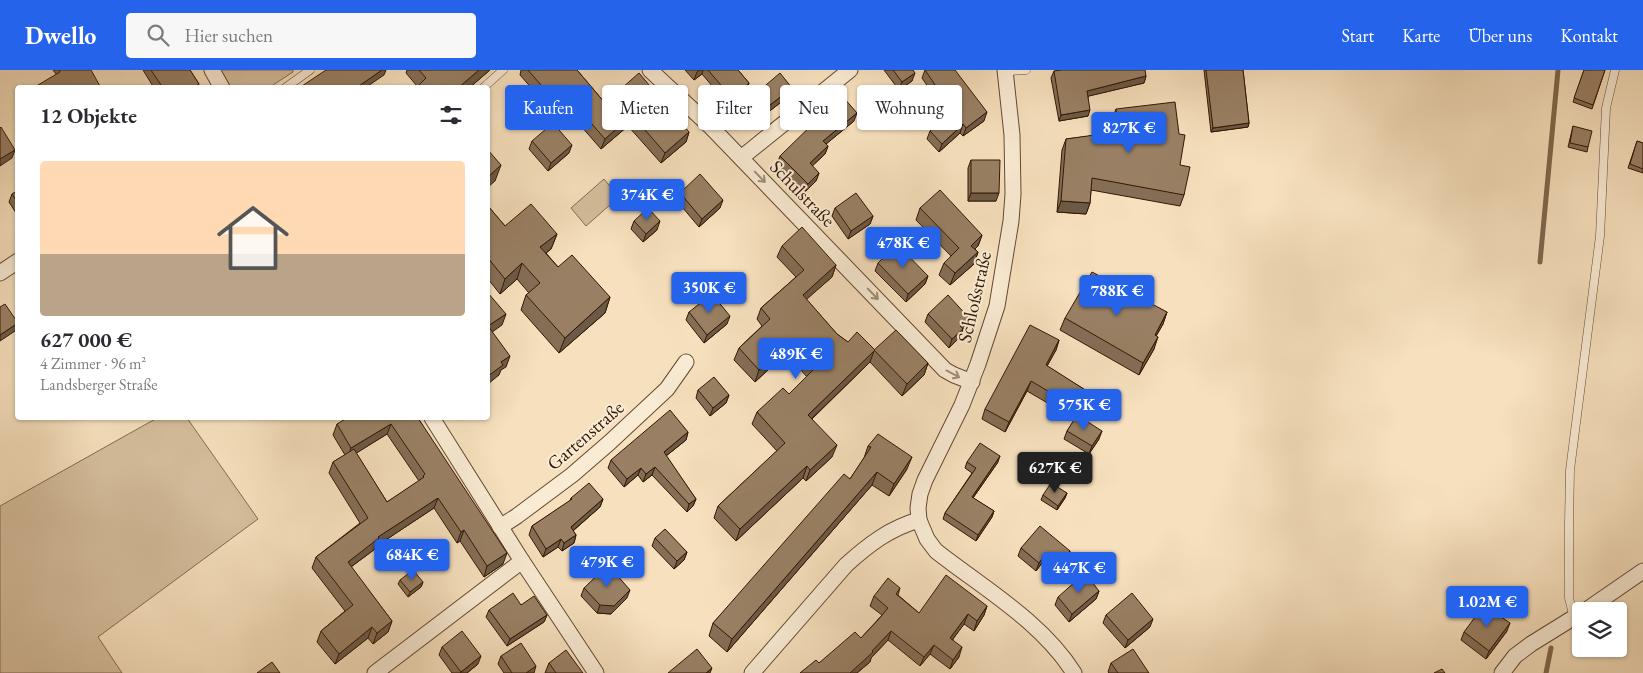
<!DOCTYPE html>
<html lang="de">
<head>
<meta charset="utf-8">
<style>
  body { margin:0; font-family:"EB Garamond",serif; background:#f7f7f7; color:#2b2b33; height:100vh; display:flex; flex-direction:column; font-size:19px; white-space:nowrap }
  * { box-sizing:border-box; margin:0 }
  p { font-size:16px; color:#7c7c81 }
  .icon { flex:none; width:28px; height:28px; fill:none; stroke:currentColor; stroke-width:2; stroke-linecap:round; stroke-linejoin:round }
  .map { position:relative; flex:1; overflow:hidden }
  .panel { position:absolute; left:15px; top:15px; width:475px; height:335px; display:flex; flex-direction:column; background:#fff; border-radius:5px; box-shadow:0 1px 4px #0004 }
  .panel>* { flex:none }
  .guide { position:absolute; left:505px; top:15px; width:475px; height:45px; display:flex; gap:10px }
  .fabs { position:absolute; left:1572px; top:532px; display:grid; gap:10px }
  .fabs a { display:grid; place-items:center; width:55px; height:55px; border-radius:5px; background:#fff; box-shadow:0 1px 4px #0004; font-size:25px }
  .price { position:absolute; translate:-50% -42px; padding:0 11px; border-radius:5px; background:#2563eb; color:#fff; font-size:16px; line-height:32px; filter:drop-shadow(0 1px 2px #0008) }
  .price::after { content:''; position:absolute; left:50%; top:30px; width:15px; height:11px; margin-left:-8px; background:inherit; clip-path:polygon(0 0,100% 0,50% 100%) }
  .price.selected { background:#222; color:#fff }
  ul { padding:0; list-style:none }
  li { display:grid; align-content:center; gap:10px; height:265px; padding:0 25px }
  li+li { border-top:1px solid #e1e1e2 }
  li span { display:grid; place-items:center; height:155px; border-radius:5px; color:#555 }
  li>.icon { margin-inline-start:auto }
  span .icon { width:90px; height:90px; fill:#fffc; stroke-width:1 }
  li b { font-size:21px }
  h2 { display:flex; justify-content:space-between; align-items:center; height:60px; padding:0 25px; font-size:21px }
  .chip { padding:0 18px; border-radius:5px; background:#fff; box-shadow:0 1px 4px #0004; font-size:18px; line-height:45px }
  .chip.selected { background:#2563eb; color:#fff }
  header { display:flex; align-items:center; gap:30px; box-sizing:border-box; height:70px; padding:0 25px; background:#2563eb; color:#fff }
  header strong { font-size:24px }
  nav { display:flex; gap:28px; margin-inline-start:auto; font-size:18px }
  .search { width:350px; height:45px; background:#f7f7f7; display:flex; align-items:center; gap:12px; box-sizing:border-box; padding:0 18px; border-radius:5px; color:#7c7c81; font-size:19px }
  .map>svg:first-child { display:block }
  .green { fill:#d5be9d; stroke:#846a50 }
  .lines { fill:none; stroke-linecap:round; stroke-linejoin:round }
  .stream { stroke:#81674d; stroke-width:5 }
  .service-casing { stroke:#644932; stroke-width:9 }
  .minor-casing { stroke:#644932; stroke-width:17 }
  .service { stroke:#f9ebd4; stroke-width:8 }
  .minor { stroke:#f9ebd4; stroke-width:15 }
  .wall { fill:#846e56; stroke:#341703; fill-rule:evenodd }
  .shaded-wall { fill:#6b5a46; stroke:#341703 }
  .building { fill:#998064; stroke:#341703 }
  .oneway { stroke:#a08c76 }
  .labels { text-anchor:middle; stroke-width:4; stroke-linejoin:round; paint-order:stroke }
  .street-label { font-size:19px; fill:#341703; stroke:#f9ebd4 }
</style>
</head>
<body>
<header>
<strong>Dwello</strong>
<div class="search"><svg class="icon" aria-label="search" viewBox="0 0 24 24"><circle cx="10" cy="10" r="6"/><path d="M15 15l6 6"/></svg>Hier suchen</div>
<nav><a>Start</a><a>Karte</a><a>Über uns</a><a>Kontakt</a></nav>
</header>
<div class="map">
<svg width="1643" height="603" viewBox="0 0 1643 603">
  <rect width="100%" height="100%" fill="#f6e0bd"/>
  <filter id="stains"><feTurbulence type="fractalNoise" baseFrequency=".004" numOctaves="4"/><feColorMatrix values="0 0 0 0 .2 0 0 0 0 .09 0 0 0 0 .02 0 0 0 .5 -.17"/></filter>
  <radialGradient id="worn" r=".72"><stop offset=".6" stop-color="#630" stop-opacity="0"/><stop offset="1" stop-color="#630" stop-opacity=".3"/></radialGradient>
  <g class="green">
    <path d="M220,0H293V2L270,17L228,18Z"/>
    <path d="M604,109L619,127L586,156L571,138Z"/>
    <path d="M157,348H187L258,449L98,567L122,603H0V436Z"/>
  </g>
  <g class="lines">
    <g class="stream">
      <path d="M1540,192L1558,0"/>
      <path d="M1546,603L1551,578"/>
    </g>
    <g class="service-casing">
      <g id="service">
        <path d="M1005,1L1026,0"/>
        <path d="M285,18L310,0"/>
        <path d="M483,18L503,0"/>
        <path d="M1574,548L1569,528V454L1570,400L1600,166L1606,38L1615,0"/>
      </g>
    </g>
    <g class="minor-casing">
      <g id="minor">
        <path d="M212,0L222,18"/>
        <path d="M650,0L711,57L945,300L954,305L972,312"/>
        <path d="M1005,0L1012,65L1013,124L1011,151L997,236L978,294L962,335L925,410L920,424L918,438L919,450L927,469L936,481C983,518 1041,551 1074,603"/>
        <path d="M741,88L850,0"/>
        <path d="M0,203L18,191"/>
        <path d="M432,348L522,491L596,603"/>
        <path d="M500,457L517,446L572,405L609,373L667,319L686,292"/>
        <path d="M1585,541L1643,501"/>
        <path d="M375,603L522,491"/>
        <path d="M752,603L846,495C868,475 890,458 919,450"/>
        <path d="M1502,603L1515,586L1531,574L1581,543"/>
      </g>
    </g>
    <use href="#service" class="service"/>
    <use href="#minor" class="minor"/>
  </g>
  <g class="wall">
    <path d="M53,0H88L56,4Z"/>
    <path d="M143,0H190L199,14L198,18H154Z"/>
    <path d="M407,0H490L469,18H416L417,16L406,3Z"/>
    <path d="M521,0H577L605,33L689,62L686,72L661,93L628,56L601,79L567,40L558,48L520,5Z"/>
    <path d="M685,0H738L749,13L746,21L729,36L702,4L694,10Z"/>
    <path d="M884,0H913L912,11L899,20Z"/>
    <path d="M925,0L984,51L963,66L960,63L939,82L927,69L930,61L947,45L922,8Z"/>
    <path d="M1204,0H1243L1249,53L1248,57L1211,62Z"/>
    <path d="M1584,0H1605L1592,39L1573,32Z"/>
    <path d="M1054,1L1146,6L1144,13L1088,26V46L1059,51L1051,8Z"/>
    <path d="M759,21L789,26L767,43L756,29Z"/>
    <path d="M1116,39L1180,95L1184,125L1180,136L1091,120L1090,133L1086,144L1057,142L1062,80L1066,69L1109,64V62L1113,61L1112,50Z"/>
    <path d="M854,51L826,74L828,76L825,84L812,96L819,103L816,111L805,122L777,94L780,86Z"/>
    <path d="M1573,56L1588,77L1587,82L1568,77Z"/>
    <path d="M532,71L569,83L548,101L529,79Z"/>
    <path d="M1637,71L1643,73V103L1628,98Z"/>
    <path d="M971,90L996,131H968V98Z"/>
    <path d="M18,121V146L9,132L12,124Z"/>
    <path d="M680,123L720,138L699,157L677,131Z"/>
    <path d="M488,136L505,156L557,164L551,179L546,183L558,197L610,227L605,243L559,283L521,240L526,225L529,223L517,209L500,224L488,209Z"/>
    <path d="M835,138L873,146L870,154L848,169L832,146Z"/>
    <path d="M920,138L982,165L978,176L975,179L978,182L974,194L950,215L939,205L944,193L951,186L916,150Z"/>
    <path d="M634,151L657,160L643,172L631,159Z"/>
    <path d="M782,176L836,195L832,207L806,229L837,264L848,272L875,280L928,293L924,305L902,326L870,292L812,349L832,387L806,411L803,408L736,471L714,448L718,436L777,381L752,354L757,342L789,324L807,307L786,283L755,312L734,290L739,278L762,256L757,249L761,238L796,207L777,187Z"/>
    <path d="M878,193L928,206L925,214L906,232L875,201Z"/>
    <path d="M689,242L727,254L704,273L686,250Z"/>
    <path d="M1167,242L1163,254L1156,266L1154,279L1139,305L1060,260L1065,248Z"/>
    <path d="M928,244L969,248L966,256L963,259L960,267L949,278L925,252Z"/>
    <path d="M1059,270L1056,280L1047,296L1090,323L1086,333L1079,346L1099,369L1089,384L1064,369L1067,361L1075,349L1027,321L1005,362L982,349L985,339Z"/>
    <path d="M698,320L729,325L726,333L710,346L696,328Z"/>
    <path d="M418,348L503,494L484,507L460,471L457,473L434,438L375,477V479L351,497L392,551L388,562L373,574L368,568L335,594L317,572L321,561L345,541L312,498L316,487L360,453L329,403L333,392L345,385L333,365L337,354ZM387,364L419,411L387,432L356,383Z"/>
    <path d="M688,362L686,370L666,386L696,429L693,436L687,442L652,405L643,412L638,405L624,417L608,398L611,390Z"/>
    <path d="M868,376L907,399L889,426L872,415L727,582L709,566L713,553L850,409L864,388Z"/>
    <path d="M967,392H998L973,428L994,441L992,447L976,471L943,449L945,443L972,403L965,398Z"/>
    <path d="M1067,423L1065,428L1057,440L1041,430L1043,425Z"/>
    <path d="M571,428L603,429L600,437L573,461L576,465L574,473L562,481L558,477L543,487L529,465L532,456L570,431Z"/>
    <path d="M655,468L687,482L684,490L674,499L652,476Z"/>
    <path d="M1021,478L1070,481L1067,489L1055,503L1042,493L1036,501L1018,486Z"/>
    <path d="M400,510L423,512L421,517L408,527L398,514Z"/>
    <path d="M584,518L627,528L611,544L597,543L581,526Z"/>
    <path d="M900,518L898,525L919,543L987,536L984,545L974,561L964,554L953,569L959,587L950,599L930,584L920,596L888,570L871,588L870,592L857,603H800L819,593L861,568L882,545L870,536L874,526Z"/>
    <path d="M1099,521L1096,529L1069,552L1055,535L1058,527Z"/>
    <path d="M521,535L547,545L544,552L507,576L486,547L489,540Z"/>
    <path d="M1106,545L1150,557L1125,578L1103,553Z"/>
    <path d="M1507,561L1486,589L1461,570L1464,562Z"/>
    <path d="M442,577L478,594L467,603H452L439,585Z"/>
    <path d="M501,586L534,603H504L498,594Z"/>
    <path d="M549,593L583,603H545Z"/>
    <path d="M1111,593L1149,603H1109L1108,602Z"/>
  </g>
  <g class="shaded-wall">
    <path d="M382,0H386L384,5L365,18H356Z"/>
    <path d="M479,0H490L469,18H458Z"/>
    <path d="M700,0H703L702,4L694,10L697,2Z"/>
    <path d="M915,3L912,11L899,20L902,12Z"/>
    <path d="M1146,6L1144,13L1085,27L1087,21Z"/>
    <path d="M749,13L746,21L729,36L732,28Z"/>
    <path d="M792,18L789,26L767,43L770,35Z"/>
    <path d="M571,30L567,40L558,48L561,38Z"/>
    <path d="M1090,40L1088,46L1059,51L1061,45Z"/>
    <path d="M987,42L984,51L963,66L966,58Z"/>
    <path d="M857,43L854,51L820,79L823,71Z"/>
    <path d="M632,45L628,56L601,79L605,69Z"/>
    <path d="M1249,53L1248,57L1211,62L1213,58Z"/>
    <path d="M963,54L960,63L939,82L942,74Z"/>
    <path d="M689,62L686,72L661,93L665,83Z"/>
    <path d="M572,75L569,83L548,101L551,93Z"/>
    <path d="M828,76L825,84L807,101L810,93Z"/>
    <path d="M15,80L12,88L0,96V89Z"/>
    <path d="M501,95L495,111L488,117V107Z"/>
    <path d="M819,103L816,111L805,122L808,114Z"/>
    <path d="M971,123H999L996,131H968Z"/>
    <path d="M723,130L720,138L699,157L702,149Z"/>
    <path d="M1061,131L1090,133L1086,144L1057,142Z"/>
    <path d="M873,146L870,154L848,169L851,161Z"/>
    <path d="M660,151L657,160L643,172L646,164Z"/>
    <path d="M557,164L551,179L535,192L540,177Z"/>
    <path d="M982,165L978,176L967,187L971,176Z"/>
    <path d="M978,182L974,194L950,215L955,203Z"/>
    <path d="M522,193L517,209L500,224L505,209Z"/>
    <path d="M836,195L832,207L798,237L803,225Z"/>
    <path d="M928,206L925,214L906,232L908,224Z"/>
    <path d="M610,227L605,243L559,283L565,268Z"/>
    <path d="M1167,242L1163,254L1150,277L1155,265Z"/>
    <path d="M506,244L502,255L488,265V256Z"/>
    <path d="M730,246L727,254L704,273L707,265Z"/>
    <path d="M969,248L966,256L957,264L960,256Z"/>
    <path d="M18,253L15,261L0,271V265Z"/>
    <path d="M963,259L960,267L949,278L952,269Z"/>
    <path d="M1158,267L1154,279L1139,305L1143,293Z"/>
    <path d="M1059,270L1056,280L1042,305L1046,295Z"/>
    <path d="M790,272L786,283L755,312L759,300Z"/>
    <path d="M874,281L870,292L804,356L808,345Z"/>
    <path d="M510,286L506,297L501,300L499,305L488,314V306L501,292Z"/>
    <path d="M928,293L924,305L902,326L907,314Z"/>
    <path d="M1031,311L1027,321L1005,362L1009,352Z"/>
    <path d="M1090,323L1086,333L1076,350L1080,340Z"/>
    <path d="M729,325L726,333L710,346L713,338Z"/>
    <path d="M391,354L387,364L347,389L351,378Z"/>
    <path d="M1102,361L1099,369L1089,384L1092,376Z"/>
    <path d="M688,362L686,370L661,390L664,382Z"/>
    <path d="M837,375L832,387L806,411L810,400Z"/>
    <path d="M1000,386L998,392L970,432L972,427Z"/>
    <path d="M912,387L907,399L889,426L894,414Z"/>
    <path d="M807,396L803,408L736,471L740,459Z"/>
    <path d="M655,397L652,405L643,412L646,404Z"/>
    <path d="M641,398L638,405L624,417L627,409Z"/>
    <path d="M877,402L872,415L727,582L732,569Z"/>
    <path d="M1067,423L1065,428L1057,440L1058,436Z"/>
    <path d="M438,428L434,438L375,477V479L344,502L348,492L378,467Z"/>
    <path d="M603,429L600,437L568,465L571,457Z"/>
    <path d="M696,429L693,436L687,442L689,434Z"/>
    <path d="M994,441L992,447L976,471L978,465Z"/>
    <path d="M464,460L460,471L457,473L461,462Z"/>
    <path d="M576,465L574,473L562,481L564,473Z"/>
    <path d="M561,469L558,477L543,487L546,479Z"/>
    <path d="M1070,481L1067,489L1055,503L1058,494Z"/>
    <path d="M687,482L684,490L674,499L677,491Z"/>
    <path d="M507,483L503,494L484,507L487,496Z"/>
    <path d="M1045,485L1042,493L1036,501L1039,493Z"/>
    <path d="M423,512L421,517L408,527L410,522Z"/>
    <path d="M630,520L627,528L611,544L597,543L600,535Z"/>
    <path d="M1099,521L1096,529L1069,552L1072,544Z"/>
    <path d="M987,536L984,545L974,561L977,551Z"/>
    <path d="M968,544L964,554L947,577L950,568Z"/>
    <path d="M547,545L544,552L507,576L510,569Z"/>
    <path d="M1153,549L1150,557L1125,578L1128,570Z"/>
    <path d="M392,551L388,562L373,574L377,563Z"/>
    <path d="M1510,553L1507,561L1486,589L1489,581Z"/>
    <path d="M372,557L368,568L335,594L339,584Z"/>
    <path d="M891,561L888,570L871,588L870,592L857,603H850Z"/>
    <path d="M934,575L930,584L920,596L924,587Z"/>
    <path d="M962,577L959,587L950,599L953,590Z"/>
    <path d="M481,586L478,594L467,603H460Z"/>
    <path d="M536,596L534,603H526Z"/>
    <path d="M712,598L710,603H706Z"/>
  </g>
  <g class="building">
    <path d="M59,0H91L101,18H33L60,2Z"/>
    <path d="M151,0H190L199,14L193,18H163Z"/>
    <path d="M326,0H382L356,18H299Z"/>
    <path d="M419,0H479L458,18H416L426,8Z"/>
    <path d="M528,0H577L605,33L639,3L689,62L665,83L632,45L605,69L571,30L561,38Z"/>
    <path d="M708,0H738L749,13L732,28Z"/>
    <path d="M893,0H913L915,3L902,12Z"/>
    <path d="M925,0H955L987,42L966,58L963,54L942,74L930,61L952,40Z"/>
    <path d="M1062,0H1145L1146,6L1087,21L1090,40L1061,45L1054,1Z"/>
    <path d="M1206,0H1243L1249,53L1213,58Z"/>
    <path d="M1584,0H1605L1593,35L1574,28Z"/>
    <path d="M780,3L792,18L770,35L759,21Z"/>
    <path d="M843,27L857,43L823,71L828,76L810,93L819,103L808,114L780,86L825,42Z"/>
    <path d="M1175,32L1179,64L1185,65L1180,95L1190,97L1184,125L1092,108L1090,133L1061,131L1066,69L1109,63V62L1118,61L1116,39Z"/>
    <path d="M553,53L572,75L551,93L532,71Z"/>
    <path d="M1573,56L1592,61L1588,77L1570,73Z"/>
    <path d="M1,57L15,80L0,89V58Z"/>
    <path d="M1637,71L1643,73V99L1630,94Z"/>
    <path d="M488,80L501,95L488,107Z"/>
    <path d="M971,90H1000L999,123H971Z"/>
    <path d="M700,104L723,130L702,149L680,123Z"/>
    <path d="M940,120L982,165L971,176L978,182L955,203L944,193L959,178L920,138Z"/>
    <path d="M18,121V133L12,124Z"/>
    <path d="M856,123L873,146L851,161L835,138Z"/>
    <path d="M531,134L557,164L540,177L558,197L572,185L610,227L565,268L526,225L540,213L522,193L505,209L488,188V136L505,156Z"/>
    <path d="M648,138L660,151L646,164L634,151Z"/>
    <path d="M802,157L836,195L803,225L837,264L848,272L857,262L875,280L808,345L837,375L810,400L807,396L740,459L718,436L785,373L757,342L783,318L789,324L814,299L790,272L759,300L739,278L770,249L761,238L804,200L782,176Z"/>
    <path d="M897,174L928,206L908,224L878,193Z"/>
    <path d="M1092,202L1167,242L1155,265L1158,267L1143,293L1065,248Z"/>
    <path d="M488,223L506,244L488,256L510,286L501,292L503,295L488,306Z"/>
    <path d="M712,224L730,246L707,265L689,242Z"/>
    <path d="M948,225L969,248L960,256L963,259L952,269L928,244Z"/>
    <path d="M5,234L18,253L0,265V237Z"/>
    <path d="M1030,255L1059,270L1046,295L1090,323L1080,340L1031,311L1009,352L985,339Z"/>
    <path d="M896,260L928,293L907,314L874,280Z"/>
    <path d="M714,307L729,325L713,338L698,320Z"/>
    <path d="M670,340L688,362L664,382L696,429L689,434L655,397L646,404L641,398L627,409L611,390Z"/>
    <path d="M1077,345L1102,361L1092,376L1067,361Z"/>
    <path d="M347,348H418L507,483L487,496L464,460L461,462L438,428L378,467L379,468L348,492L392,551L377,563L372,557L339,584L321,561L353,535L316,487L368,448L333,392L354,379L387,432L424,407L423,406L425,404L391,354L351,378L337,354Z"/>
    <path d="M878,364L912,387L894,414L877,402L732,569L713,553L844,404L850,409L871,377L868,376Z"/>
    <path d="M980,373L1000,386L972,427L994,441L978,465L945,443L976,398L967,392Z"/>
    <path d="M589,413L603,429L571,457L576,465L564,473L561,469L546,479L532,456L572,429L571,428Z"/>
    <path d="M1051,413L1067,423L1058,436L1043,425Z"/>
    <path d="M1040,456L1070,481L1058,494L1045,485L1039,493L1021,478Z"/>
    <path d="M665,459L687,482L677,491L655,468Z"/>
    <path d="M608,495L630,520L614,536L600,535L584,518Z"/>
    <path d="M413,500L423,512L410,522L400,510Z"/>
    <path d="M1085,503L1099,521L1072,544L1058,527Z"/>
    <path d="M946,505L987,536L977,551L968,544L950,568L962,577L953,590L934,575L924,587L891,561L872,581L873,582L850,603H800L816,590L819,593L855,562L861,568L878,550L888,538L874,526L888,508L900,518L896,524L919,543Z"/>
    <path d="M513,523L521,535L534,526L547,545L510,569L489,540Z"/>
    <path d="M1132,523L1153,549L1128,570L1106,545Z"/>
    <path d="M1484,535L1510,553L1489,581L1464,562Z"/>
    <path d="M462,561L481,586L461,602L442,577Z"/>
    <path d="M521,573L536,596L526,603H512L501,586Z"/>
    <path d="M697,579L712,598L706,603H668Z"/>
    <path d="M1133,579L1149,603H1118L1111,593Z"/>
    <path d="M566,580L583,603H556L549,593Z"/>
    <path d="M272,592L280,603H257Z"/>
    <path d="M1442,599L1445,603H1434Z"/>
  </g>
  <defs><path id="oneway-shaft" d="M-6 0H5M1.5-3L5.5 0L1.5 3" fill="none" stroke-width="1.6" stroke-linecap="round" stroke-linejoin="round" transform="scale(1.25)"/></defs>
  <g class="oneway">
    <use href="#oneway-shaft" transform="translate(760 107) rotate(46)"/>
    <use href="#oneway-shaft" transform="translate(873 224) rotate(46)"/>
    <use href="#oneway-shaft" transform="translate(953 304) rotate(28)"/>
  </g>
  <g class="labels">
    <g class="street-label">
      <text transform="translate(803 123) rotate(46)" y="7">Schulstraße</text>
      <text transform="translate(974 227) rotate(-77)" y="7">Schloßstraße</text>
      <text transform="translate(585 365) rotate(-41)" y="7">Gartenstraße</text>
    </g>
  </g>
  <rect width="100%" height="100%" filter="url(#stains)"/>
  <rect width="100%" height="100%" fill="url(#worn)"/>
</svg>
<div class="fabs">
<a><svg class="icon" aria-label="layers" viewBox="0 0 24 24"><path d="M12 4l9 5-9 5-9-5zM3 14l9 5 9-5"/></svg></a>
</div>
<b class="price" style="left:1129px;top:84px">827K €</b>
<b class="price" style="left:647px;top:151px">374K €</b>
<b class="price" style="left:903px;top:199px">478K €</b>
<b class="price" style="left:709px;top:244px">350K €</b>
<b class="price" style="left:1117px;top:247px">788K €</b>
<b class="price" style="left:796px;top:310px">489K €</b>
<b class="price" style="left:1084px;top:361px">575K €</b>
<b class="price selected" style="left:1055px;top:424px">627K €</b>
<b class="price" style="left:412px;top:511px">684K €</b>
<b class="price" style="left:607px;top:518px">479K €</b>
<b class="price" style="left:1079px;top:524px">447K €</b>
<b class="price" style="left:1487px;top:558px">1.02M €</b>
<div class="guide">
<a class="chip selected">Kaufen</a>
<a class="chip">Mieten</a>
<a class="chip">Filter</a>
<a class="chip">Neu</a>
<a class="chip">Wohnung</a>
</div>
<section class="panel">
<h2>12 Objekte<svg class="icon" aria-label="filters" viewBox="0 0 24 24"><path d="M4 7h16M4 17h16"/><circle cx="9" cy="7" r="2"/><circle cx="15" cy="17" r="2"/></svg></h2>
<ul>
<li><span style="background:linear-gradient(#ffd9b3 60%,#b9a48a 0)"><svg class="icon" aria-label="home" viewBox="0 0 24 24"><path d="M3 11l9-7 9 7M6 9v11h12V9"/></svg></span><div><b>627 000 €</b><p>4 Zimmer · 96 m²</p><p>Landsberger Straße</p></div></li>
</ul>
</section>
</div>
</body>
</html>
